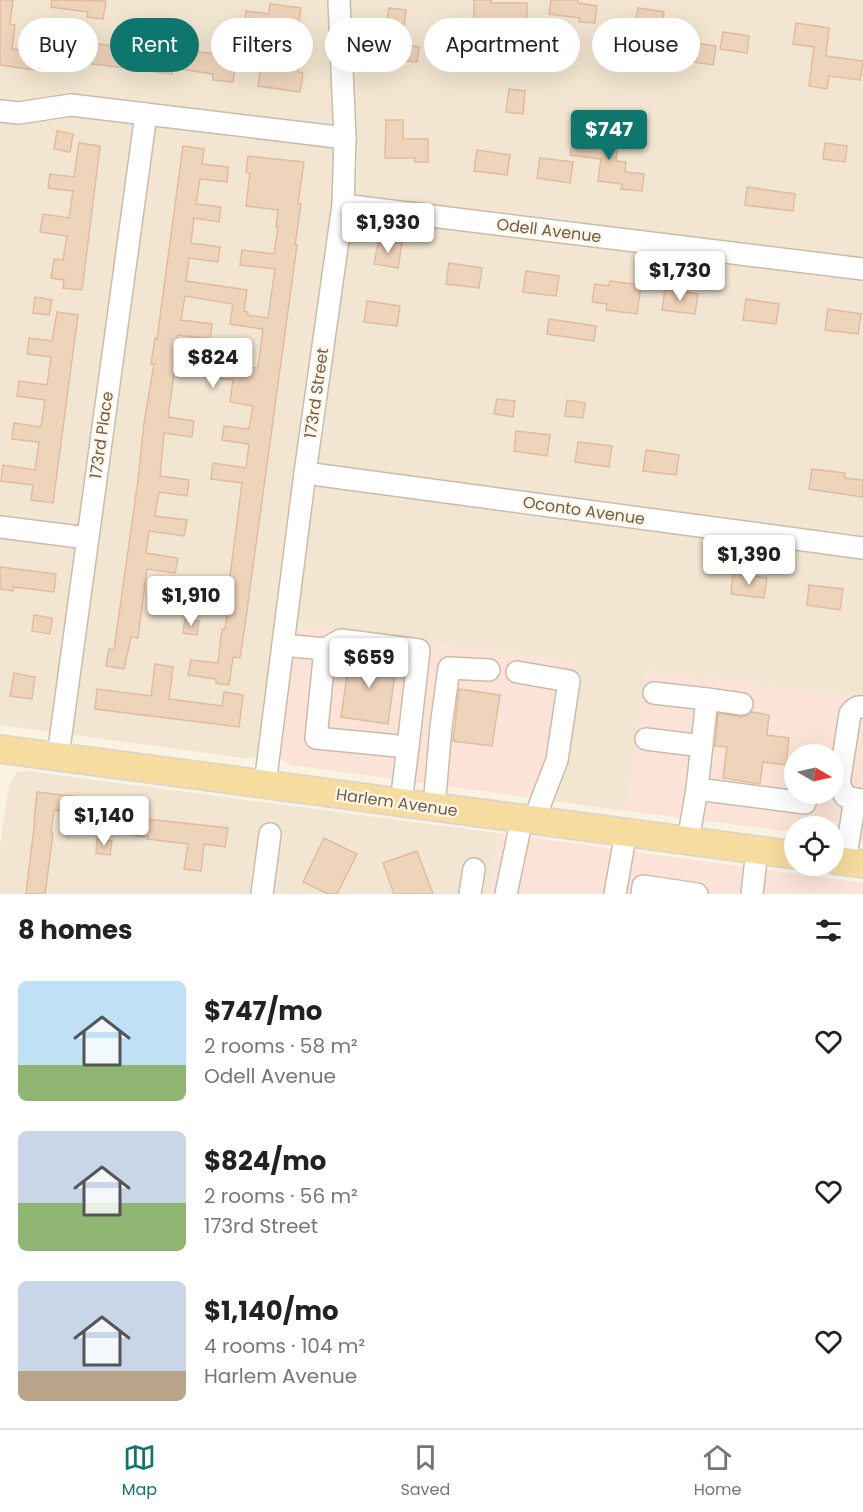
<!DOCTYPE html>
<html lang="en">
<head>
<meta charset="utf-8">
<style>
  body { margin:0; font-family:Poppins,sans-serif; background:#f2f2f2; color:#222; height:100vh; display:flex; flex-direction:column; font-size:22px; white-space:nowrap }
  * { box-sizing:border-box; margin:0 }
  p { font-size:20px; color:#767676 }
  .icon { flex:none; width:33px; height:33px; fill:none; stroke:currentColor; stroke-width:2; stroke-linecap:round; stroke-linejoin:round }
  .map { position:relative; height:894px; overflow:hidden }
  .side { display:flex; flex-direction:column; background:#fff; flex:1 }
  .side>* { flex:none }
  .banner { position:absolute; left:18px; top:18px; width:828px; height:54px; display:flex; gap:12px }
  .needle { width:39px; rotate:99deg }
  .controls { position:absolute; left:784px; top:744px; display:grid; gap:12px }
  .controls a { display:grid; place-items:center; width:60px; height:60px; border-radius:50%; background:#fff; box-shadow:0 6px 24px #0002; font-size:30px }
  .price { position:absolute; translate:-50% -51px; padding:0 14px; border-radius:6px; background:#fff; color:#222; font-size:20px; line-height:39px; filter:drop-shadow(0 2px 3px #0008) }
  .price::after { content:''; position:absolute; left:50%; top:36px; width:18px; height:14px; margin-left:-9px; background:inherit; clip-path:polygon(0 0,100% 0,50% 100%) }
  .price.current { background:#0f766e; color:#fff }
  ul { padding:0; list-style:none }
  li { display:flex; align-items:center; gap:18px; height:150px; padding:0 18px }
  li span { display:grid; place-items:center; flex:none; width:168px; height:120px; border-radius:9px; color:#555 }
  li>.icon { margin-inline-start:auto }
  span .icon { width:72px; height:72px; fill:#fffc; stroke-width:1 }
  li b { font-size:26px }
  h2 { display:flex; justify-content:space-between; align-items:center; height:72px; padding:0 18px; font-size:26px }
  .pill { padding:0 21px; border-radius:27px; background:#fff; box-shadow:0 6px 24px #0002; font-size:21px; line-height:54px }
  .pill.current { background:#0f766e; color:#fff }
  .tab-bar { display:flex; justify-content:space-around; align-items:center; height:84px; border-top:2px solid #e0e0e0; background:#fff; font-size:16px; color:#767676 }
  .tab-bar a { display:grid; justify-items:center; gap:3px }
  .tab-bar .current { color:#0f766e }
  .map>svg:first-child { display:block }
  .residential { fill:#f2e5d1 }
  .commercial { fill:#fbe4d7; fill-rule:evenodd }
  .building { fill:#efd4bc; stroke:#e0bc9d; stroke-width:1.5; fill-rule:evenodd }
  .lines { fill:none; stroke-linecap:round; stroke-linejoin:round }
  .minor-casing { stroke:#cbbbaa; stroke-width:24 }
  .major-casing { stroke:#dad4d0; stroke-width:30 }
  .minor { stroke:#fff; stroke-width:21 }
  .major { stroke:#f6dc9e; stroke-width:27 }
  .labels { text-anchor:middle; stroke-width:4.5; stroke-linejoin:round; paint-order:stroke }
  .street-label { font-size:16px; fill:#715b4a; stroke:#fef7e8 }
</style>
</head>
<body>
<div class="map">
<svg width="863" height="894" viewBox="0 0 863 894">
  <rect width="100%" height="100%" fill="#fbf3e2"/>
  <g class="residential">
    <path d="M0,0H332L335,114L331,124L323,127L82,96L56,95L34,102L15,104L0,103Z"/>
    <path d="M351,0H863V698L647,670L626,811L555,801L578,663L296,626L351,225L357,168Z"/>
    <path d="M57,115H92L323,143L333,148L337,153V185L260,749L256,757L244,758L0,725V120Z"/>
    <path d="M27,771L498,833L490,894H0V846L9,785L17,772Z"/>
  </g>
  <g class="commercial">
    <path d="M296,626L578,663L555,801L291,765L281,759L280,743Z"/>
    <path d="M646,670L863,698V841L834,837V826H795V832L626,811ZM795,754H834V794H795Z"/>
    <path d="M498,833L863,883V894H490Z"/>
  </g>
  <g class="building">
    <path d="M0,0H13L10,24L15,25L12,49L38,52L35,70L0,65Z"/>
    <path d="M52,0L106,1L103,19L87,17L88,12L51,7Z"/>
    <path d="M474,0H491V3H527V32H509V26L474,25Z"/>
    <path d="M551,0H578V3L597,6L595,23L579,22L580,18L549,14Z"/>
    <path d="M270,4L301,8L296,41L302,42L298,72L303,73L300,92L258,86L262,60L243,57L248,26L244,25L246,11L269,14Z"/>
    <path d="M389,8L406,10L402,39L384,37Z"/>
    <path d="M638,8L664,12L662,29L635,26Z"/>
    <path d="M796,23L829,28L826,56L863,61L860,80L829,76L827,89L809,86L814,47L793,44Z"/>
    <path d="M58,31L79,33L78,41L155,52L157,40L176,42V49L216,54V50L237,52L233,82L213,80V74L173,68L172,74L46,58L48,44L56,45Z"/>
    <path d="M723,32L749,36L747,53L720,49Z"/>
    <path d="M695,43L716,46L713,65L676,59L675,69L659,66L662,45L694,50Z"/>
    <path d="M400,44L419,47L417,62L398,60Z"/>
    <path d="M459,52L472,54L470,69L457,67Z"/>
    <path d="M509,89L525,91L523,114L506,112Z"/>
    <path d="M386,120H403V139H428V162H415V158H385Z"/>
    <path d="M602,130L619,132L616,161L626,162L625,172L644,174L642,191L621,189L622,184L598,181L601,159L570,155L573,139L600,143Z"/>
    <path d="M57,131L73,134L70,152L54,149Z"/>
    <path d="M79,143L100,146L82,290L63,288L64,280L51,278L54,259L63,260L67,236L40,232L43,214L69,218L73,191L48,188L50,174L74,177Z"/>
    <path d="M825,143L847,146L845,162L823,159Z"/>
    <path d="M183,146L204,149L202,164L228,167L227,182L200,179L196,204L221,207L219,222L194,218L191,243L220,247L218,262L189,258L186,281L247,290L244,311L248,312L247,315L268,318L275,269L240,265L242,250L274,254L278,227H276L278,210L246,206L250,173L246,172L248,156L304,162L298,204H301L295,245H297L244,632L240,658L233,657L229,685L216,683V679L188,675L191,660L218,663L222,629H225L229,600L199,596L201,581L229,584L242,483L211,479L213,463L246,468L249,444L222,440L224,426L249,429L253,406L230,402L233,380L174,373L168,417L194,421L192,437L164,433L160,476L189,480L187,496L159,492L155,516L187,520L184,536L149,531L146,553L178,558L175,573L147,569L138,638L131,637L124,669L106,666L109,649L114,650L138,480L144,423L154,364H151L155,338L157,339ZM185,296L233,304L230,324L263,329L258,368L174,357L178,335L210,339L212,324L181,320Z"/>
    <path d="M477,150L510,155L507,175L474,171Z"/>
    <path d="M540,158L573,162L570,183L537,178Z"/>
    <path d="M747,187L795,194L793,211L745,205Z"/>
    <path d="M379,239L402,243L398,268L374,264Z"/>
    <path d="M449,263L482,268L479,288L446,284Z"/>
    <path d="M526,271L559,276L556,296L523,292Z"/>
    <path d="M610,281L641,285L637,314L606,310L607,304L592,302L595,284L609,286Z"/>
    <path d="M665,289L698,294L695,314L662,310Z"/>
    <path d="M35,297L52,300L49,315L33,313Z"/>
    <path d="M746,299L779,304L776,324L743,320Z"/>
    <path d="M367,301L400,306L397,326L364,322Z"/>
    <path d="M828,309L861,314L858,334L825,330Z"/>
    <path d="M57,312L78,315L53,503L31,500L33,485L1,481L3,465L35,470L39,442L12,439L14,423L41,427L45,400L17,396L19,381L47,385L51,357L27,354L29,338L52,341Z"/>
    <path d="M549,319L596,326L594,341L547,334Z"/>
    <path d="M497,399L515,401L513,417L494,414Z"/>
    <path d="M567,400L585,403L583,418L565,416Z"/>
    <path d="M516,431L550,435L547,456L514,451Z"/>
    <path d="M578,442L612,446L609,467L575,462Z"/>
    <path d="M646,450L679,455L676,475L643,471Z"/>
    <path d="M812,469L845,473L844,478L863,480V497L809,489Z"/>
    <path d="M0,567L56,574L54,592L14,587L13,591L0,589Z"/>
    <path d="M733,573L767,578L764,598L731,594Z"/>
    <path d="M809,585L843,589L840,610L807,605Z"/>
    <path d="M34,615L52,618L50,634L32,631Z"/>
    <path d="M185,619L199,621L197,635L183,633Z"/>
    <path d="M350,654L397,660L388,724L341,717Z"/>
    <path d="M155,664L173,667L169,699L222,706L224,692L243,695L239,727L95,709L97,689L151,696Z"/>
    <path d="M14,673L35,677L32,699L10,696Z"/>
    <path d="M459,689L500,695L492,746L453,741Z"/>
    <path d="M752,712L769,715L767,735L789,738L786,765L763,762L760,784L723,778L727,747L715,746L718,713L741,717L746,716Z"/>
    <path d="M37,792L95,799L93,815L54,810L51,833H53L45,894H26L35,819H34Z"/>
    <path d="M110,812L138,816V818L228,828L225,847L204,844L201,871L184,869L188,844L147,839L148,837L108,832Z"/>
    <path d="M324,838L357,854L337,894H328L303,882Z"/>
    <path d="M97,839L112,841L110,855L96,853Z"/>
    <path d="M417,851L433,894H394L383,863Z"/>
  </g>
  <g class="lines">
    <g class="minor-casing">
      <g id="minor">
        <path d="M0,111L19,113L71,105L345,138"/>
        <path d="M343,205L863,269"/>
        <path d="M305,473L863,548"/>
        <path d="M0,527L87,538"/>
        <path d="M283,645L325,649L316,738L408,747L401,802"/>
        <path d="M325,649L341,640L419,650L408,747"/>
        <path d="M517,672L569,681L557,760L534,820"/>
        <path d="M654,693L707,699L697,789L688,841"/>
        <path d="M707,699L742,704"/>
        <path d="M646,739L702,746"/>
        <path d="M58,756L146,114"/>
        <path d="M265,784L305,473L343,205L345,138L339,0"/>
        <path d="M697,789L805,803L807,794"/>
        <path d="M855,799L845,796L839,784L850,714C853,709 856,706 863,707"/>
        <path d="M434,807L441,727L449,668L489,670"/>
        <path d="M845,862L855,799L863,800"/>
        <path d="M262,894L270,834"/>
        <path d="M470,894L474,869"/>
        <path d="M506,894L522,818"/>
        <path d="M615,894L626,832"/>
        <path d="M642,894L643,886L697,894"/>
        <path d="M752,894L757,850"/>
      </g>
    </g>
    <g class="major-casing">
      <g id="major">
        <path d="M0,749L795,855"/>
        <path d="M834,860L863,864"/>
      </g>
    </g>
    <use href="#minor" class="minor"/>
    <use href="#major" class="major"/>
  </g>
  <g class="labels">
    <g class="street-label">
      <text transform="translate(549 230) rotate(7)" y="6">Odell Avenue</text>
      <text transform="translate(316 393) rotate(-82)" y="6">173rd Street</text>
      <text transform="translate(101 435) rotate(-82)" y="6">173rd Place</text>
      <text transform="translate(584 510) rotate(8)" y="6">Oconto Avenue</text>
      <text transform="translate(397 802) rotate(8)" y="6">Harlem Avenue</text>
    </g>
  </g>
</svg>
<div class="controls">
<a><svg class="needle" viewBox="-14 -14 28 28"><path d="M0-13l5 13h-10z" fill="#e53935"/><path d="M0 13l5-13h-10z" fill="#767676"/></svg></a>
<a><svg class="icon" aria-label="locate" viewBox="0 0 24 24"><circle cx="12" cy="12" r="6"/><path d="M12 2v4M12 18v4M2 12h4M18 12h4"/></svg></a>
</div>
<b class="price current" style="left:609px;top:161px">$747</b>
<b class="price" style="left:388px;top:254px">$1,930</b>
<b class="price" style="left:680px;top:302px">$1,730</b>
<b class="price" style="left:213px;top:389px">$824</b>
<b class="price" style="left:749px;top:586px">$1,390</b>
<b class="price" style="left:191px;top:627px">$1,910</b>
<b class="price" style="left:369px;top:689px">$659</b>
<b class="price" style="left:104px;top:847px">$1,140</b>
<div class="banner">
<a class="pill">Buy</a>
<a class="pill current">Rent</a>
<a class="pill">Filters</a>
<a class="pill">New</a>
<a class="pill">Apartment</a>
<a class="pill">House</a>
</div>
</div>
<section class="side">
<h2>8 homes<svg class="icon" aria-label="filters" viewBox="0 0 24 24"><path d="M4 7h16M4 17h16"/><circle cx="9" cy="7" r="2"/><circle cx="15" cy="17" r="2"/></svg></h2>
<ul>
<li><span style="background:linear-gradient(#bfe0f5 70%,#8fb573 0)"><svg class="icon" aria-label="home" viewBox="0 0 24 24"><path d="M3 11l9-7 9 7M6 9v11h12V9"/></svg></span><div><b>$747/mo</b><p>2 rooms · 58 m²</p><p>Odell Avenue</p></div><svg class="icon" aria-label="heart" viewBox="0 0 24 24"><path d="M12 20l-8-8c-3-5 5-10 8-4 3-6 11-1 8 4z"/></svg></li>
<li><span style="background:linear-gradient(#c9d6e8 60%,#8fb573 0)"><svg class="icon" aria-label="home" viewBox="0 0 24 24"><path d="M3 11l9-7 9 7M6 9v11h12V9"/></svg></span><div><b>$824/mo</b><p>2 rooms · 56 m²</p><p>173rd Street</p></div><svg class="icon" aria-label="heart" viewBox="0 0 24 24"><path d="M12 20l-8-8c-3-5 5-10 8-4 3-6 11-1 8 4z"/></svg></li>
<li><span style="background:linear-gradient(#c9d6e8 75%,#b9a48a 0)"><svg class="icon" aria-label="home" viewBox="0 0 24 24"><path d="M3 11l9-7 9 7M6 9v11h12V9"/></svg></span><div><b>$1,140/mo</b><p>4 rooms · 104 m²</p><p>Harlem Avenue</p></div><svg class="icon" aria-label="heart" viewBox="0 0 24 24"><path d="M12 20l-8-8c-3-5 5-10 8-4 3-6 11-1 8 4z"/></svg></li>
</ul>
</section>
<nav class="tab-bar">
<a class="current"><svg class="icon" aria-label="map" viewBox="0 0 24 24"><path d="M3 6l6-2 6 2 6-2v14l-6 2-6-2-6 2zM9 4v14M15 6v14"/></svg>Map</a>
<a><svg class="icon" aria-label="saved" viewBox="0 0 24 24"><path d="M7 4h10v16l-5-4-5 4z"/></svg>Saved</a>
<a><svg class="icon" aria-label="home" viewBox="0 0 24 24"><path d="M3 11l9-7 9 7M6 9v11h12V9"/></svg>Home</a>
</nav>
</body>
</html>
